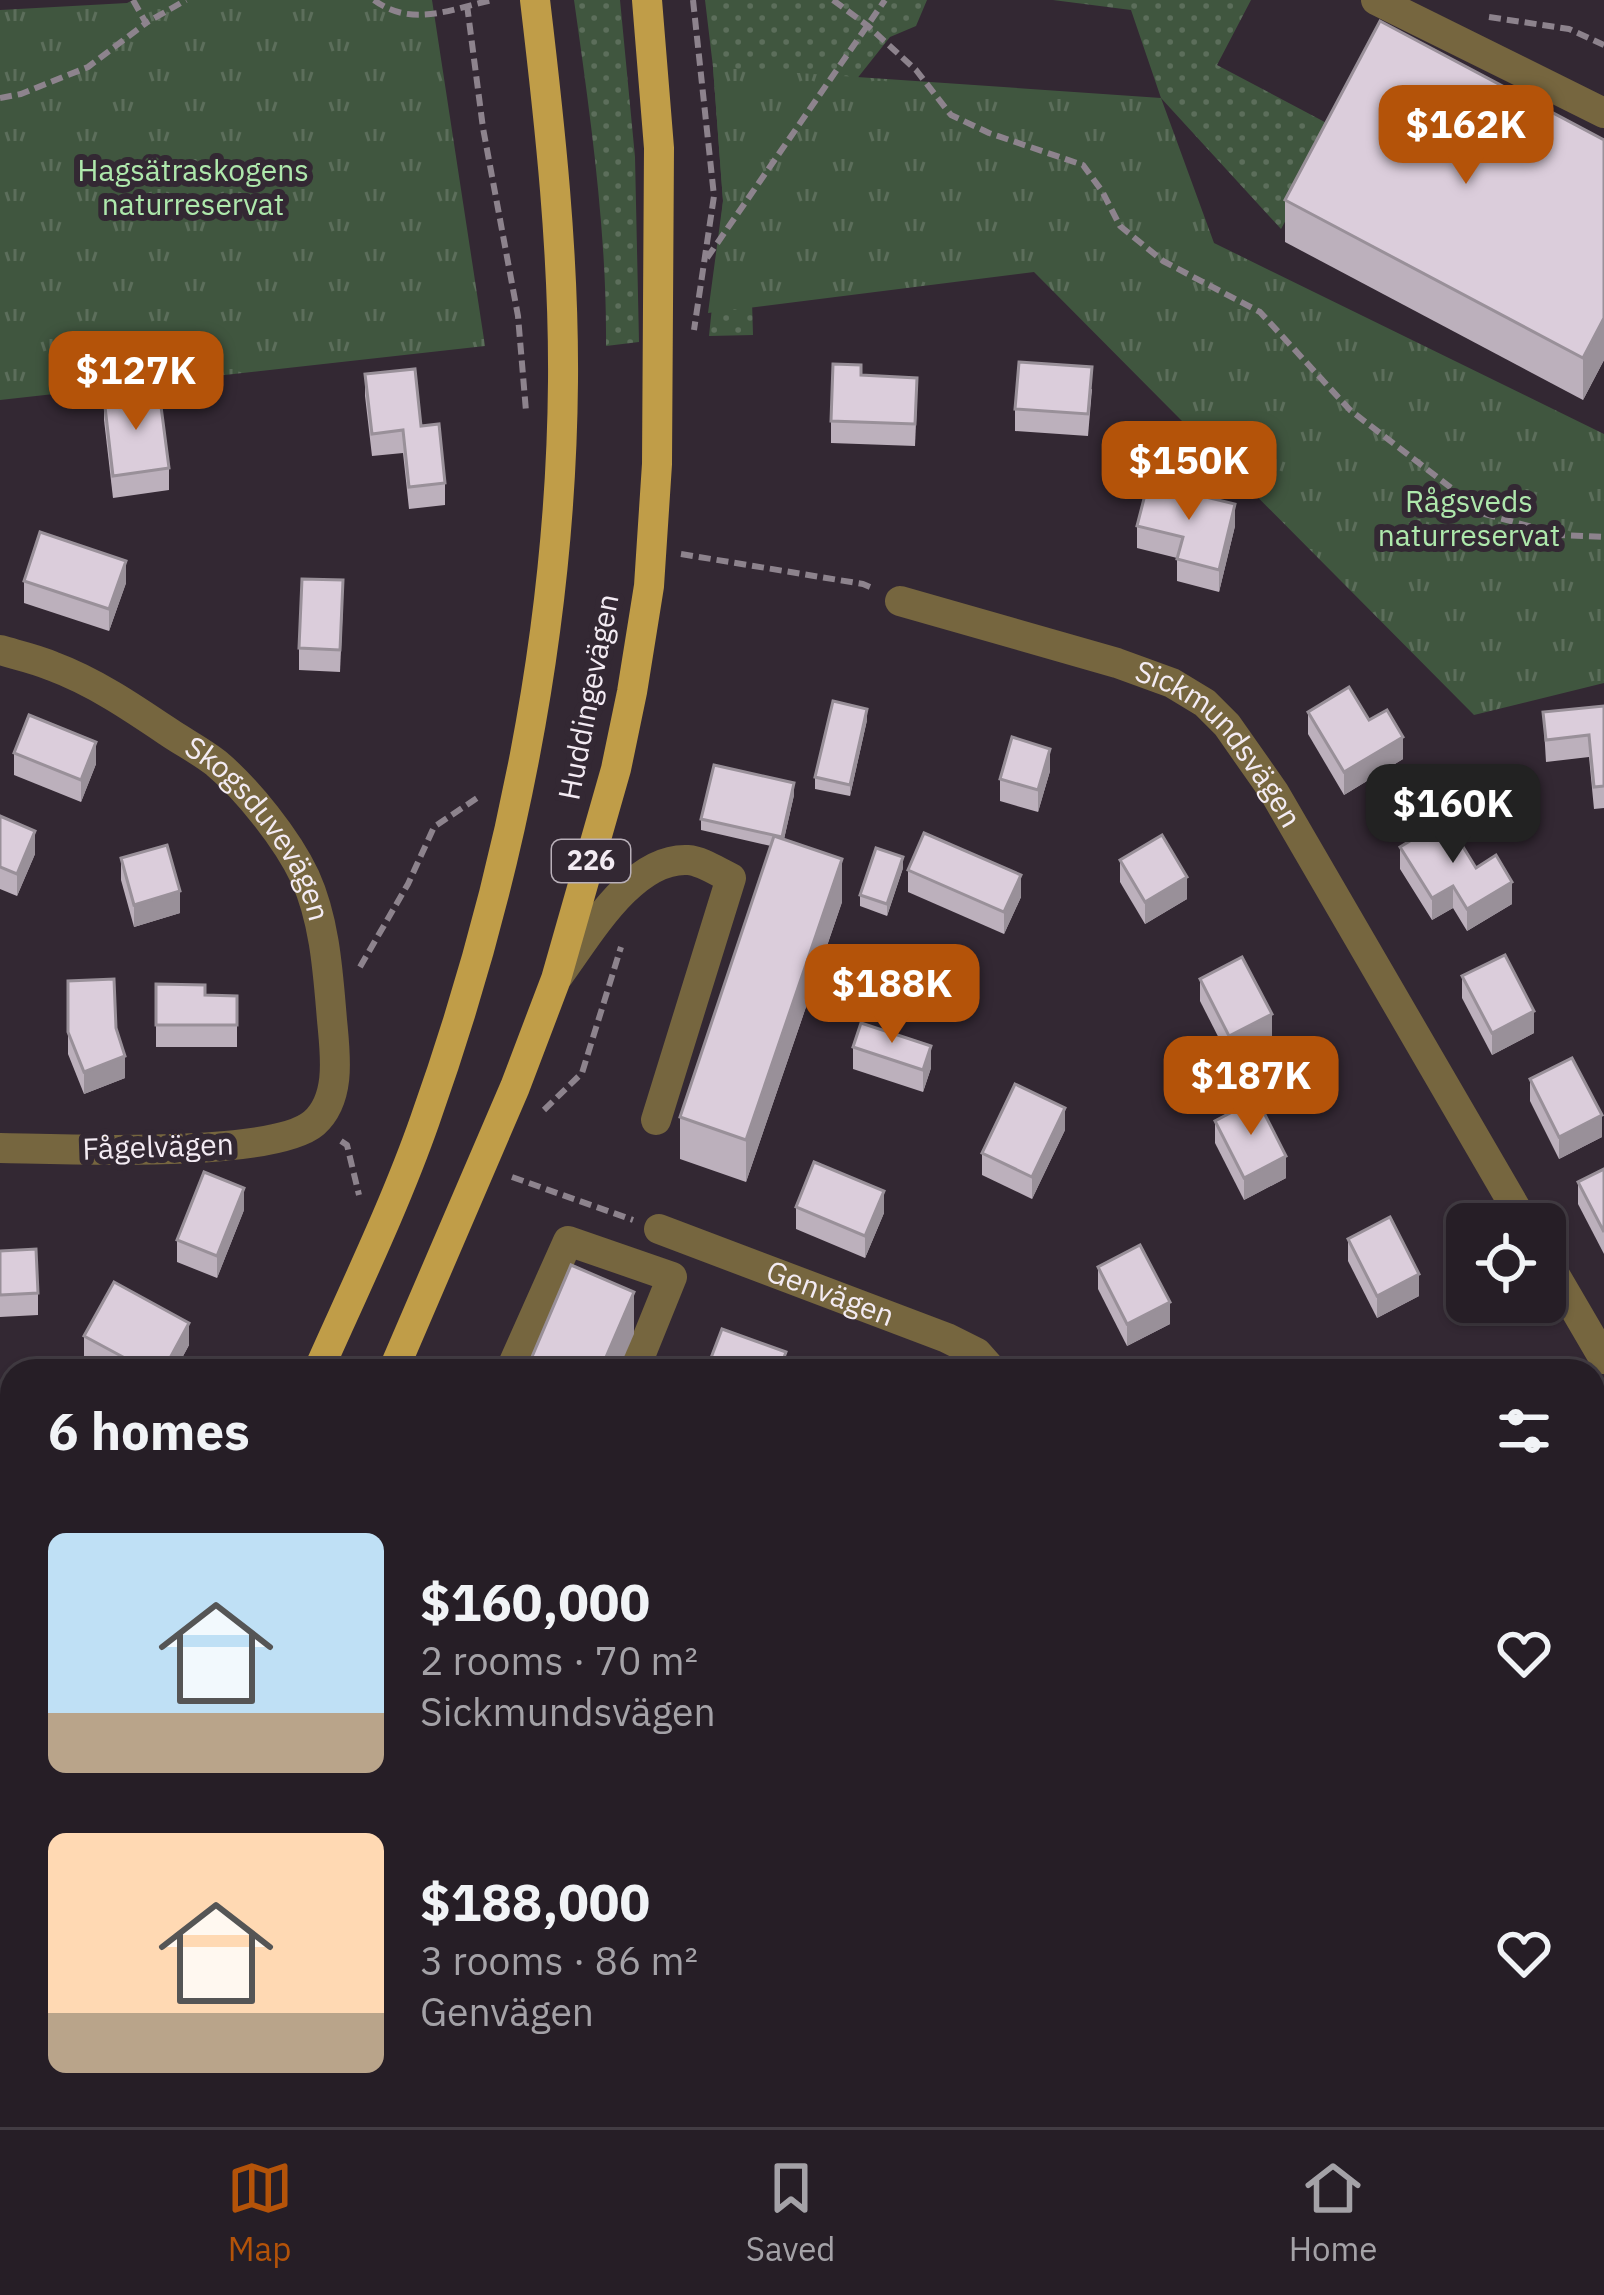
<!DOCTYPE html>
<html lang="en">
<head>
<meta charset="utf-8">
<style>
  body { margin:0; font-family:"IBM Plex Sans",sans-serif; background:#2e272e; color:#f1f3f6; height:100vh; display:flex; flex-direction:column; font-size:45px; white-space:nowrap }
  * { box-sizing:border-box; margin:0 }
  p { font-size:39px; color:#a4a2a7 }
  .icon { flex:none; width:66px; height:66px; fill:none; stroke:currentColor; stroke-width:2; stroke-linecap:round; stroke-linejoin:round }
  .map { position:relative; flex:1; overflow:hidden }
  .side { position:absolute; left:0px; top:1359px; width:1605px; height:768px; display:flex; flex-direction:column; background:#261e26; border-radius:36px 36px 0 0; box-shadow:0 3px 9px #0004,0 0 0 3px #423c43 }
  .side>* { flex:none }
  .fabs { position:absolute; left:1446px; top:1203px; display:grid; gap:24px }
  .fabs a { display:grid; place-items:center; width:120px; height:120px; border-radius:18px; background:#261e26; box-shadow:0 3px 9px #0004,0 0 0 3px #423c43; font-size:60px }
  .price { position:absolute; translate:-50% -102px; padding:0 27px; border-radius:24px; background:#b45309; color:#fff; font-size:39px; line-height:78px; filter:drop-shadow(0 3px 6px #0008) }
  .price::after { content:''; position:absolute; left:50%; top:72px; width:36px; height:27px; margin-left:-18px; background:inherit; clip-path:polygon(0 0,100% 0,50% 100%) }
  .price.on { background:#222; color:#fff }
  ul { padding:0; list-style:none }
  li { display:flex; align-items:center; gap:36px; height:300px; padding:0 48px }
  li span { display:grid; place-items:center; flex:none; width:336px; height:240px; border-radius:18px; color:#555 }
  li>.icon { margin-inline-start:auto }
  span .icon { width:144px; height:144px; fill:#fffc; stroke-width:1 }
  li b { font-size:51px }
  h2 { display:flex; justify-content:space-between; align-items:center; height:144px; padding:0 48px; font-size:51px }
  .menu { display:flex; justify-content:space-around; align-items:center; height:168px; border-top:3px solid #423c43; background:#261e26; font-size:33px; color:#a4a2a7 }
  .menu a { display:grid; justify-items:center; gap:6px }
  .menu .on { color:#b45309 }
  .map>svg:first-child { display:block }
  .grass { fill:url(#grass-dots) }
  .park { fill:url(#park-tufts) }
  .lines { fill:none; stroke-linecap:round; stroke-linejoin:round }
  .path { stroke:#8d838d; stroke-width:6; stroke-dasharray:12 6; stroke-linecap:butt }
  .minor { stroke:#76663f; stroke-width:30 }
  .major { stroke:#c09d48; stroke-width:30 }
  .wall { fill:#bcb0bc }
  .shaded-wall { fill:#999099 }
  .building { fill:#dbcddb; stroke:#999099; stroke-width:3 }
  .labels { text-anchor:middle; stroke-width:12; stroke-linejoin:round; paint-order:stroke }
  .shield { fill:#332833; stroke:#b9b0b9; stroke-width:3 }
  .shield-label { font-size:27px; font-weight:bold; fill:#f3ebf3 }
  .park-label { font-size:30px; fill:#aee8ac; stroke:#332833 }
  .street-label { font-size:30px; fill:#f3ebf3; stroke:#332833 }
</style>
</head>
<body>
<div class="map">
<svg width="1604" height="2127" viewBox="0 0 1604 2127">
  <defs>
    <pattern id="grass-dots" width="8" height="8" patternUnits="userSpaceOnUse" patternTransform="scale(3)"><rect width="8" height="8" fill="#40563f"/><path d="M2 2h.1M6 6h.1" fill="none" stroke="#5c6e5b" stroke-width="1.8" stroke-linecap="round"/></pattern>
    <pattern id="park-tufts" width="24" height="20" patternUnits="userSpaceOnUse" patternTransform="scale(3)"><rect width="24" height="20" fill="#40563f"/><path d="M3 7l-1-3M5 7V3M7 7l1-3M15 17l-1-3M17 17v-4M19 17l1-3" fill="none" stroke="#5c6e5b"/></pattern>
  </defs>
  <rect width="100%" height="100%" fill="#332833"/>
  <g class="grass">
    <path d="M574,0H620L635,157L639,342L606,346C607,230 590,114 574,0Z"/>
    <path d="M705,0H927L916,26L890,37L852,85L750,234L753,335L709,336L723,201L713,67Z"/>
    <path d="M1053,0H1251L1217,65L1336,128L1281,229L1161,98L1131,10Z"/>
  </g>
  <g class="park">
    <path d="M133,0H432L485,346L0,400V10L127,3Z"/>
    <path d="M713,67L1161,98L1214,243L1604,434V683L1474,715L1034,272L708,313L723,201Z"/>
  </g>
  <g class="lines">
    <g class="path">
      <path d="M133,0L146,23L186,0"/>
      <path d="M374,0C412,28 450,9 493,0"/>
      <path d="M693,0L714,196L694,330"/>
      <path d="M833,0L868,26L916,70L951,115L989,133L1083,165L1102,191L1120,226L1163,261L1260,312L1350,410L1485,514L1561,535L1604,537"/>
      <path d="M467,5L483,128L518,316L526,411"/>
      <path d="M1489,17L1569,29L1604,45"/>
      <path d="M0,98L21,94L88,67L146,23"/>
      <path d="M707,258L885,0"/>
      <path d="M681,554L863,584L875,589"/>
      <path d="M360,967L408,884L434,827L480,796"/>
      <path d="M544,1110L582,1073L621,947"/>
      <path d="M341,1141L347,1145L359,1195"/>
      <path d="M512,1177L633,1220"/>
      <path d="M0,1718L12,1723"/>
      <path d="M0,1970L7,1920L12,1910"/>
    </g>
    <g class="minor">
      <path d="M1376,0L1604,113"/>
      <path id="s1" d="M900,601L1117,663L1172,683L1205,703L1227,725L1274,792L1525,1224"/>
      <path id="s2" d="M0,650C17,655 36,659 52,666C95,682 133,708 170,733C185,743 202,752 216,763C248,790 287,839 305,877C325,921 328,973 332,1020C335,1053 342,1098 314,1123C272,1159 61,1149 0,1148"/>
      <path d="M559,975C588,936 632,857 688,860C702,861 718,872 731,878L656,1120"/>
      <path id="s3" d="M659,1229L947,1338L977,1353L993,1371"/>
      <path d="M1545,1258L1604,1359"/>
      <path d="M510,1371L568,1241L672,1277L634,1371"/>
      <path d="M1593,1524L1604,1516"/>
      <path d="M1593,1971L1604,1975"/>
      <path d="M812,2115L813,2127"/>
      <path d="M293,2127L297,2121L318,2116L355,2127"/>
    </g>
    <g class="major">
      <path d="M318,1371C354,1290 396,1203 425,1120C509,884 561,631 563,381C564,254 550,126 535,0"/>
      <path d="M393,1371L515,1087L556,979L616,769L632,692L649,586L657,464L659,148L647,0"/>
      <path d="M0,2117L12,2089"/>
      <path d="M64,2127L69,2115"/>
    </g>
  </g>
  <g class="wall">
    <path d="M1604,140V360L1583,400L1285,242V200Z"/>
    <path d="M365,374L421,426L445,483V505L409,509L403,453L372,456L365,396Z"/>
    <path d="M861,375L917,400L915,446L831,443V421Z"/>
    <path d="M1092,389L1088,436L1015,431V409Z"/>
    <path d="M104,398L169,468V490L113,498L104,420Z"/>
    <path d="M1137,526H1235L1219,592L1177,581V558L1137,548Z"/>
    <path d="M24,581L126,583L109,631L24,603Z"/>
    <path d="M343,603L340,672L299,670V648Z"/>
    <path d="M1604,706V808L1594,809L1589,757L1546,762L1543,712Z"/>
    <path d="M1308,712L1403,759L1344,795L1308,734Z"/>
    <path d="M867,720L850,796L815,789V777Z"/>
    <path d="M14,753L96,764L81,802L14,775Z"/>
    <path d="M1050,771L1038,812L1000,801V779Z"/>
    <path d="M794,795L784,839L842,902L746,1182L680,1159V1117L771,846L701,830V819Z"/>
    <path d="M0,816L35,854L17,896L0,889Z"/>
    <path d="M1400,847L1476,868L1512,904L1467,931L1453,908L1432,920L1400,869Z"/>
    <path d="M121,858L180,913L134,927L121,880Z"/>
    <path d="M1120,860L1187,899L1145,924L1120,882Z"/>
    <path d="M903,868L887,916L860,906V895Z"/>
    <path d="M908,870L1021,897L1004,934L908,892Z"/>
    <path d="M1462,976L1534,1033L1492,1055L1462,998Z"/>
    <path d="M1200,979L1272,1036L1229,1058L1200,1001Z"/>
    <path d="M68,981L116,1028L125,1078L84,1094L68,1054Z"/>
    <path d="M156,984L205,995L237,996V1047H156Z"/>
    <path d="M853,1047L931,1068L923,1092L853,1069Z"/>
    <path d="M1530,1079L1602,1137L1559,1159L1530,1101Z"/>
    <path d="M1215,1121L1286,1178L1244,1200L1215,1143Z"/>
    <path d="M1065,1130L1032,1199L982,1175V1153Z"/>
    <path d="M1604,1169V1254L1578,1204V1182Z"/>
    <path d="M796,1207L884,1213L865,1258L796,1229Z"/>
    <path d="M244,1210L217,1278L177,1262V1240Z"/>
    <path d="M1348,1239L1419,1296L1377,1318L1348,1261Z"/>
    <path d="M0,1251L38,1293V1315L0,1317Z"/>
    <path d="M1098,1267L1170,1324L1127,1346L1098,1289Z"/>
    <path d="M84,1336L189,1345L175,1371H108L84,1358Z"/>
    <path d="M1516,2115H1573L1575,2127H1520Z"/>
  </g>
  <g class="shaded-wall">
    <path d="M1604,318V360L1583,400V358Z"/>
    <path d="M1235,504V526L1219,592V570Z"/>
    <path d="M126,561V583L109,631V609Z"/>
    <path d="M867,709V720L850,796V785Z"/>
    <path d="M1403,737V759L1344,795V772Z"/>
    <path d="M96,742V764L81,802V780Z"/>
    <path d="M1050,749V771L1038,812V790Z"/>
    <path d="M794,783V795L782,848V837Z"/>
    <path d="M35,831V854L17,896V874Z"/>
    <path d="M903,857V868L887,916V904Z"/>
    <path d="M842,859V902L746,1182V1140Z"/>
    <path d="M1021,875V897L1004,934V912Z"/>
    <path d="M1187,877V899L1145,924V902Z"/>
    <path d="M1512,882V904L1467,931V909Z"/>
    <path d="M1453,886V908L1432,920V898Z"/>
    <path d="M180,891V913L134,927V905Z"/>
    <path d="M1534,1011V1033L1492,1055V1033Z"/>
    <path d="M1272,1014V1036L1229,1058V1036Z"/>
    <path d="M931,1046V1068L923,1092V1070Z"/>
    <path d="M125,1056V1078L84,1094V1072Z"/>
    <path d="M1065,1108V1130L1032,1199V1177Z"/>
    <path d="M1602,1115V1137L1559,1159V1137Z"/>
    <path d="M1286,1156V1178L1244,1200V1178Z"/>
    <path d="M244,1188V1210L217,1278V1256Z"/>
    <path d="M884,1191V1213L865,1258V1236Z"/>
    <path d="M1419,1274V1296L1377,1318V1296Z"/>
    <path d="M634,1292V1334L618,1371H600Z"/>
    <path d="M1170,1302V1324L1127,1346V1324Z"/>
    <path d="M189,1323V1345L175,1371H163Z"/>
    <path d="M786,1352V1371H779Z"/>
    <path d="M1604,1823V1845L1593,1874V1852Z"/>
    <path d="M1575,2120V2127H1552Z"/>
  </g>
  <g class="building">
    <path d="M1380,21L1604,140V318L1583,358L1285,200Z"/>
    <path d="M1019,362L1092,367L1088,414L1015,409Z"/>
    <path d="M833,364L861,365V375L917,378L915,424L831,421Z"/>
    <path d="M415,369L421,426L439,424L445,483L409,487L403,430L372,434L365,374Z"/>
    <path d="M159,391L169,468L113,476L104,398Z"/>
    <path d="M1148,483L1235,504L1219,570L1177,559L1183,537L1137,526Z"/>
    <path d="M40,532L126,561L109,609L24,581Z"/>
    <path d="M302,579L343,580L340,650L299,648Z"/>
    <path d="M1349,687L1369,720L1387,710L1403,737L1344,772L1308,712Z"/>
    <path d="M833,701L867,709L850,785L815,777Z"/>
    <path d="M1604,706V786L1594,787L1589,735L1546,740L1543,712Z"/>
    <path d="M29,715L96,742L81,780L14,753Z"/>
    <path d="M1012,737L1050,749L1038,790L1000,779Z"/>
    <path d="M714,765L794,783L782,837L701,819Z"/>
    <path d="M0,816L35,831L17,874L0,867Z"/>
    <path d="M1446,819L1476,868L1496,855L1512,882L1467,909L1453,886L1432,898L1400,847Z"/>
    <path d="M924,833L1021,875L1004,912L908,870Z"/>
    <path d="M1162,835L1187,877L1145,902L1120,860Z"/>
    <path d="M774,836L842,859L746,1140L680,1117Z"/>
    <path d="M167,845L180,891L134,905L121,858Z"/>
    <path d="M876,848L903,857L887,904L860,895Z"/>
    <path d="M1505,955L1534,1011L1492,1033L1462,976Z"/>
    <path d="M1242,957L1272,1014L1229,1036L1200,979Z"/>
    <path d="M114,979L116,1028L125,1056L84,1072L68,1032V981Z"/>
    <path d="M156,984L205,985V995L237,996V1025H156Z"/>
    <path d="M861,1023L931,1046L923,1070L853,1047Z"/>
    <path d="M1572,1058L1602,1115L1559,1137L1530,1079Z"/>
    <path d="M1015,1084L1065,1108L1032,1177L982,1153Z"/>
    <path d="M1257,1099L1286,1156L1244,1178L1215,1121Z"/>
    <path d="M814,1162L884,1191L865,1236L796,1207Z"/>
    <path d="M1604,1169V1232L1578,1182Z"/>
    <path d="M204,1172L244,1188L217,1256L177,1240Z"/>
    <path d="M1390,1217L1419,1274L1377,1296L1348,1239Z"/>
    <path d="M1140,1245L1170,1302L1127,1324L1098,1267Z"/>
    <path d="M36,1249L38,1293L0,1295V1251Z"/>
    <path d="M571,1265L634,1292L600,1371H526Z"/>
    <path d="M114,1282L189,1323L163,1371H149L84,1336Z"/>
    <path d="M722,1329L786,1352L779,1371H706Z"/>
    <path d="M1593,1780L1604,1784V1823L1593,1852Z"/>
    <path d="M301,2115H341L372,2127H297Z"/>
    <path d="M635,2115H677L683,2127H612Z"/>
    <path d="M940,2115H987L1000,2127H929Z"/>
    <path d="M1523,2115H1573L1575,2120L1552,2127H1526Z"/>
  </g>
  <g class="labels">
    <rect class="shield" x="552" y="840" width="78" height="42" rx="9"/>
    <g class="shield-label">
      <text x="591" y="870">226</text>
    </g>
    <g class="park-label">
      <text x="193" y="181">Hagsätraskogens<tspan x="193" dy="34">naturreservat</tspan></text>
      <text x="1469" y="512">Rågsveds<tspan x="1469" dy="34">naturreservat</tspan></text>
    </g>
    <g class="street-label">
      <text transform="translate(589 697) rotate(-79)" y="10">Huddingevägen</text>
      <text dy="10" stroke="none"><textPath href="#s1" startOffset="360">Sickmundsvägen</textPath></text>
      <text dy="10" stroke="none"><textPath href="#s2" startOffset="324">Skogsduvevägen</textPath></text>
      <text transform="translate(158 1147) rotate(-2)" y="10">Fågelvägen</text>
      <text dy="10" stroke="none"><textPath href="#s3" startOffset="183">Genvägen</textPath></text>
    </g>
  </g>
</svg>
<div class="fabs">
<a><svg class="icon" aria-label="locate" viewBox="0 0 24 24"><circle cx="12" cy="12" r="6"/><path d="M12 2v4M12 18v4M2 12h4M18 12h4"/></svg></a>
</div>
<b class="price" style="left:1466px;top:187px">$162K</b>
<b class="price" style="left:136px;top:433px">$127K</b>
<b class="price" style="left:1189px;top:523px">$150K</b>
<b class="price on" style="left:1453px;top:866px">$160K</b>
<b class="price" style="left:892px;top:1046px">$188K</b>
<b class="price" style="left:1251px;top:1138px">$187K</b>
<section class="side">
<h2>6 homes<svg class="icon" aria-label="filters" viewBox="0 0 24 24"><path d="M4 7h16M4 17h16"/><circle cx="9" cy="7" r="2"/><circle cx="15" cy="17" r="2"/></svg></h2>
<ul>
<li><span style="background:linear-gradient(#bfe0f5 75%,#b9a48a 0)"><svg class="icon" aria-label="home" viewBox="0 0 24 24"><path d="M3 11l9-7 9 7M6 9v11h12V9"/></svg></span><div><b>$160,000</b><p>2 rooms · 70 m²</p><p>Sickmundsvägen</p></div><svg class="icon" aria-label="heart" viewBox="0 0 24 24"><path d="M12 20l-8-8c-3-5 5-10 8-4 3-6 11-1 8 4z"/></svg></li>
<li><span style="background:linear-gradient(#ffd9b3 75%,#b9a48a 0)"><svg class="icon" aria-label="home" viewBox="0 0 24 24"><path d="M3 11l9-7 9 7M6 9v11h12V9"/></svg></span><div><b>$188,000</b><p>3 rooms · 86 m²</p><p>Genvägen</p></div><svg class="icon" aria-label="heart" viewBox="0 0 24 24"><path d="M12 20l-8-8c-3-5 5-10 8-4 3-6 11-1 8 4z"/></svg></li>
</ul>
</section>
</div>
<nav class="menu">
<a class="on"><svg class="icon" aria-label="map" viewBox="0 0 24 24"><path d="M3 6l6-2 6 2 6-2v14l-6 2-6-2-6 2zM9 4v14M15 6v14"/></svg>Map</a>
<a><svg class="icon" aria-label="saved" viewBox="0 0 24 24"><path d="M7 4h10v16l-5-4-5 4z"/></svg>Saved</a>
<a><svg class="icon" aria-label="home" viewBox="0 0 24 24"><path d="M3 11l9-7 9 7M6 9v11h12V9"/></svg>Home</a>
</nav>
</body>
</html>
